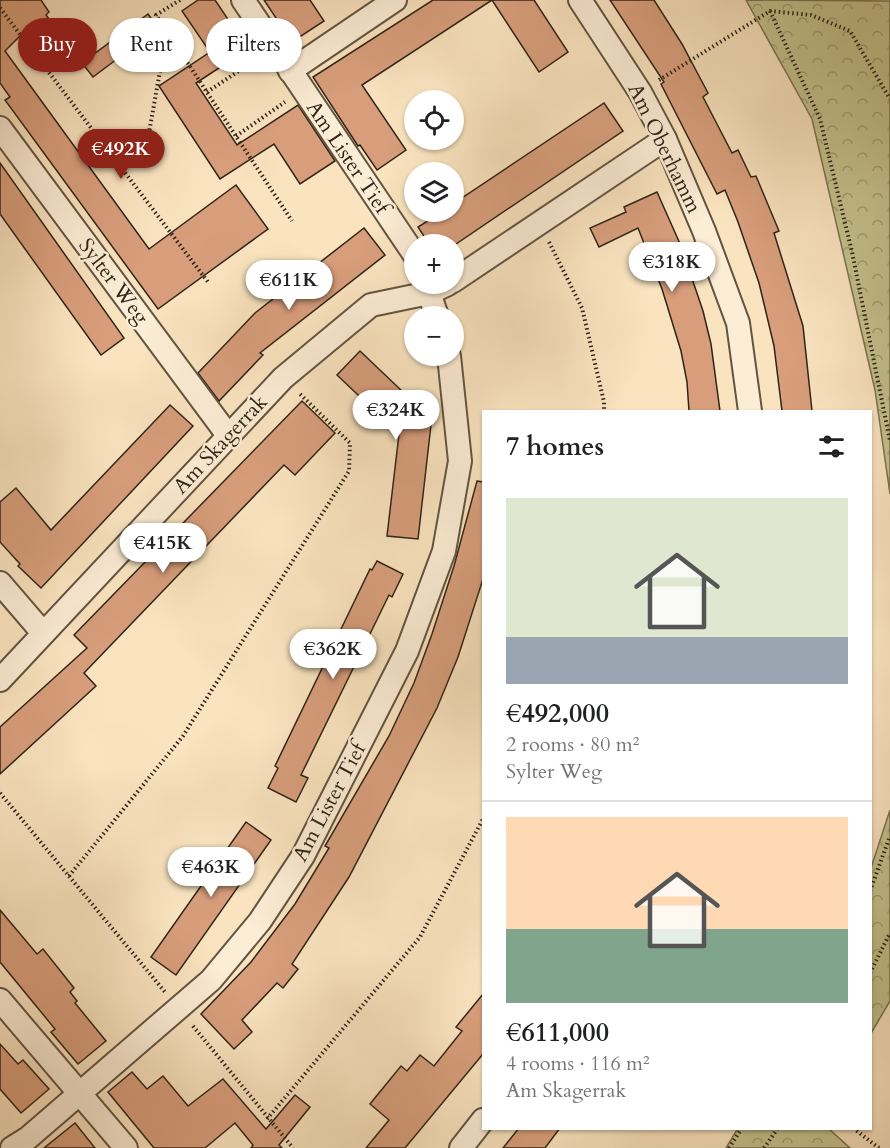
<!DOCTYPE html>
<html lang="en">
<head>
<meta charset="utf-8">
<style>
  body { margin:0; font-family:Cardo,serif; background:#f6f6f6; color:#202124; height:100vh; display:flex; flex-direction:column; font-size:22px; white-space:nowrap }
  * { box-sizing:border-box; margin:0 }
  p { font-size:20px; color:#757577 }
  .icon { flex:none; width:33px; height:33px; fill:none; stroke:currentColor; stroke-width:2; stroke-linecap:round; stroke-linejoin:round }
  .map { position:relative; flex:1; overflow:hidden }
  .sheet { position:absolute; left:482px; top:410px; width:390px; height:720px; display:flex; flex-direction:column; background:#fff; border-radius:0px; box-shadow:0 2px 4px #0004 }
  .sheet>* { flex:none }
  .top-card { position:absolute; left:18px; top:18px; width:374px; height:54px; display:flex; gap:12px }
  .tools { position:absolute; left:404px; top:90px; display:grid; gap:12px }
  .tools a { display:grid; place-items:center; width:60px; height:60px; border-radius:50%; background:#fff; box-shadow:0 2px 4px #0004; font-size:30px }
  .price { position:absolute; translate:-50% -51px; padding:0 14px; border-radius:21px; background:#fff; color:#222; font-size:20px; line-height:39px; filter:drop-shadow(0 2px 3px #0008) }
  .price::after { content:''; position:absolute; left:50%; top:36px; width:18px; height:14px; margin-left:-9px; background:inherit; clip-path:polygon(0 0,100% 0,50% 100%) }
  .price.active { background:#8f2418; color:#fff }
  ul { padding:0; list-style:none }
  li { display:grid; align-content:center; gap:12px; height:318px; padding:0 24px }
  li+li { border-top:2px solid #e0e0e0 }
  li span { display:grid; place-items:center; height:186px; border-radius:0px; color:#555 }
  li>.icon { margin-inline-start:auto }
  span .icon { width:108px; height:108px; fill:#fffc; stroke-width:1 }
  li b { font-size:26px }
  h2 { display:flex; justify-content:space-between; align-items:center; height:72px; padding:0 24px; font-size:26px }
  .chip { padding:0 21px; border-radius:27px; background:#fff; box-shadow:0 2px 4px #0004; font-size:21px; line-height:54px }
  .chip.active { background:#8f2418; color:#fff }
  .map>svg:first-child { display:block }
  .forest { fill:url(#forest-crowns); stroke:#7a7352; stroke-width:1.5 }
  .building { fill:#d89e7c; stroke:#2f2417; stroke-width:1.5 }
  .lines { fill:none; stroke-linecap:round; stroke-linejoin:round }
  .minor-casing { stroke:#625441; stroke-width:26 }
  .path { stroke:#2f2417; stroke-width:4; stroke-dasharray:1.5 3; stroke-linecap:butt }
  .minor { stroke:#fcedd6; stroke-width:22 }
  .labels { text-anchor:middle; stroke-width:5; stroke-linejoin:round; paint-order:stroke }
  .street-label { font-size:21px; fill:#2f2417; stroke:#fcedd6 }
</style>
</head>
<body>
<div class="map">
<svg width="890" height="1148" viewBox="0 0 890 1148">
  <defs>
    <pattern id="forest-crowns" width="20" height="18" patternUnits="userSpaceOnUse" patternTransform="scale(1.5)"><rect width="20" height="18" fill="#c4c28e"/><path d="M2 6a3 3 0 1 1 6 0M12 15a3 3 0 1 1 6 0" fill="none" stroke="#a09d73"/></pattern>
  </defs>
  <rect width="100%" height="100%" fill="#fae4c0"/>
  <filter id="stains"><feTurbulence type="fractalNoise" baseFrequency=".00333" numOctaves="4"/><feColorMatrix values="0 0 0 0 .2 0 0 0 0 .09 0 0 0 0 .02 0 0 0 .5 -.17"/></filter>
  <radialGradient id="worn" r=".72"><stop offset=".6" stop-color="#630" stop-opacity="0"/><stop offset="1" stop-color="#630" stop-opacity=".3"/></radialGradient>
  <g class="forest">
    <path d="M746,0L890,1V494L875,390L812,119Z"/>
    <path d="M890,810V1001L870,1035V871Z"/>
    <path d="M738,1128H828L850,1148H726Z"/>
  </g>
  <g class="building">
    <path d="M0,0H41L49,12L46,15L78,57L63,69L30,26L5,51L149,249L236,185L268,229L158,309L5,100L10,97L0,83Z"/>
    <path d="M198,0H215L248,49L196,83L237,145L298,105L335,161L300,184L274,144L220,179L159,86L210,52L182,11Z"/>
    <path d="M264,0H310L324,21L292,42Z"/>
    <path d="M433,0H534L568,52L539,72L492,0L362,85L406,150L377,170L360,145L358,146L313,77Z"/>
    <path d="M610,0H654L682,44L708,93L703,97L732,153L738,150L751,177L756,176L779,231L774,233L803,326L812,411H782L774,346L759,283L738,222L725,190L717,194L661,84L664,82Z"/>
    <path d="M148,14L158,28L93,77L82,63Z"/>
    <path d="M604,103L623,131L456,244H429L418,227L442,212H453V204Z"/>
    <path d="M0,163L124,338L101,355L0,214Z"/>
    <path d="M657,192L681,246L703,311L711,344L720,411H689L687,382L681,351L662,289L638,228L599,247L590,228L626,212L624,207Z"/>
    <path d="M364,228L385,255L260,353L263,355L219,401L198,373L255,313Z"/>
    <path d="M360,351L403,392L423,415L424,424L431,425L418,539L387,536L399,434L337,375Z"/>
    <path d="M302,401L335,433L295,475L284,465L84,673L96,686L0,774V727L87,648L74,635Z"/>
    <path d="M170,405L193,426L41,588L18,566L20,564L0,542V502L16,488L51,530Z"/>
    <path d="M477,481L483,482V579L458,657L437,708L349,877L292,964L298,969L283,988L277,983L242,1020L252,1032L234,1049L201,1014L251,962L295,904L329,848L325,846L389,736L414,683L432,634L454,566Z"/>
    <path d="M377,561L403,574L392,597L389,595L301,775L308,778L296,802L268,788L278,768L275,766L370,569L372,570Z"/>
    <path d="M246,822L271,840L176,975L151,957Z"/>
    <path d="M0,910L37,954L43,949L74,988L70,992L77,1001L75,1003L106,1041L78,1064L51,1032L55,1029L0,962Z"/>
    <path d="M483,994V1054L405,1148H366L389,1120L370,1104L401,1066L407,1071L420,1055L434,1066L462,1031L456,1027Z"/>
    <path d="M0,1044L18,1064L23,1060L49,1089L21,1113L0,1089Z"/>
    <path d="M132,1072L147,1089L163,1076L188,1106L223,1079L266,1129L295,1095L310,1107L279,1145L282,1148H251L253,1145L235,1123L205,1148H154L108,1092Z"/>
    <path d="M75,1123L95,1148H44Z"/>
    <path d="M519,1128H560L545,1148H503Z"/>
  </g>
  <g class="lines">
    <g class="minor-casing">
      <g id="minor">
        <path d="M243,0L414,254"/>
        <path d="M580,0L640,92L665,139L704,231L738,323L750,411"/>
        <path d="M290,71L395,0"/>
        <path d="M0,128L227,434"/>
        <path d="M453,281L665,139"/>
        <path d="M426,284L437,316"/>
        <path d="M0,583L43,633"/>
        <path d="M0,680L283,378L371,305L429,293L448,284"/>
        <path d="M0,1000L126,1148"/>
        <path d="M12,1148L28,1138L211,980L260,921L303,856L407,651L444,551L460,461L449,356"/>
        <path d="M461,1148L483,1120"/>
      </g>
    </g>
    <g class="path">
      <path d="M180,0L156,15L292,221"/>
      <path d="M0,8L208,282"/>
      <path d="M770,11L820,119L852,252L890,441"/>
      <path d="M659,80L770,11L811,15L850,31L890,99"/>
      <path d="M207,92L257,59"/>
      <path d="M236,136L285,102"/>
      <path d="M118,164L147,144L167,32"/>
      <path d="M549,242L582,308L604,402V411"/>
      <path d="M0,793L165,992"/>
      <path d="M69,876L183,736L349,471L350,443L299,393"/>
      <path d="M870,891L890,836"/>
      <path d="M870,973L890,933"/>
      <path d="M193,1026L293,1148"/>
      <path d="M267,1119L420,937L483,819"/>
      <path d="M853,1128L879,1148"/>
      <path d="M729,1148L742,1128"/>
      <path d="M764,1148L778,1128"/>
    </g>
    <use href="#minor" class="minor"/>
  </g>
  <g class="labels">
    <g class="street-label">
      <text transform="translate(665 148) rotate(64)" y="7">Am Oberhamm</text>
      <text transform="translate(348 157) rotate(56)" y="7">Am Lister Tief</text>
      <text transform="translate(114 281) rotate(53)" y="7">Sylter Weg</text>
      <text transform="translate(220 444) rotate(-47)" y="7">Am Skagerrak</text>
      <text transform="translate(329 802) rotate(-62)" y="7">Am Lister Tief</text>
    </g>
  </g>
  <rect width="100%" height="100%" filter="url(#stains)"/>
  <rect width="100%" height="100%" fill="url(#worn)"/>
</svg>
<div class="tools">
<a><svg class="icon" aria-label="locate" viewBox="0 0 24 24"><circle cx="12" cy="12" r="6"/><path d="M12 2v4M12 18v4M2 12h4M18 12h4"/></svg></a>
<a><svg class="icon" aria-label="layers" viewBox="0 0 24 24"><path d="M12 4l9 5-9 5-9-5zM3 14l9 5 9-5"/></svg></a>
<a>+</a>
<a>−</a>
</div>
<b class="price active" style="left:121px;top:180px">€492K</b>
<b class="price" style="left:672px;top:293px">€318K</b>
<b class="price" style="left:289px;top:311px">€611K</b>
<b class="price" style="left:396px;top:441px">€324K</b>
<b class="price" style="left:163px;top:574px">€415K</b>
<b class="price" style="left:333px;top:680px">€362K</b>
<b class="price" style="left:211px;top:898px">€463K</b>
<div class="top-card">
<a class="chip active">Buy</a>
<a class="chip">Rent</a>
<a class="chip">Filters</a>
</div>
<section class="sheet">
<h2>7 homes<svg class="icon" aria-label="filters" viewBox="0 0 24 24"><path d="M4 7h16M4 17h16"/><circle cx="9" cy="7" r="2"/><circle cx="15" cy="17" r="2"/></svg></h2>
<ul>
<li><span style="background:linear-gradient(#dfe7d0 75%,#9aa5b1 0)"><svg class="icon" aria-label="home" viewBox="0 0 24 24"><path d="M3 11l9-7 9 7M6 9v11h12V9"/></svg></span><div><b>€492,000</b><p>2 rooms · 80 m²</p><p>Sylter Weg</p></div></li>
<li><span style="background:linear-gradient(#ffd9b3 60%,#7fa58c 0)"><svg class="icon" aria-label="home" viewBox="0 0 24 24"><path d="M3 11l9-7 9 7M6 9v11h12V9"/></svg></span><div><b>€611,000</b><p>4 rooms · 116 m²</p><p>Am Skagerrak</p></div></li>
</ul>
</section>
</div>
</body>
</html>
